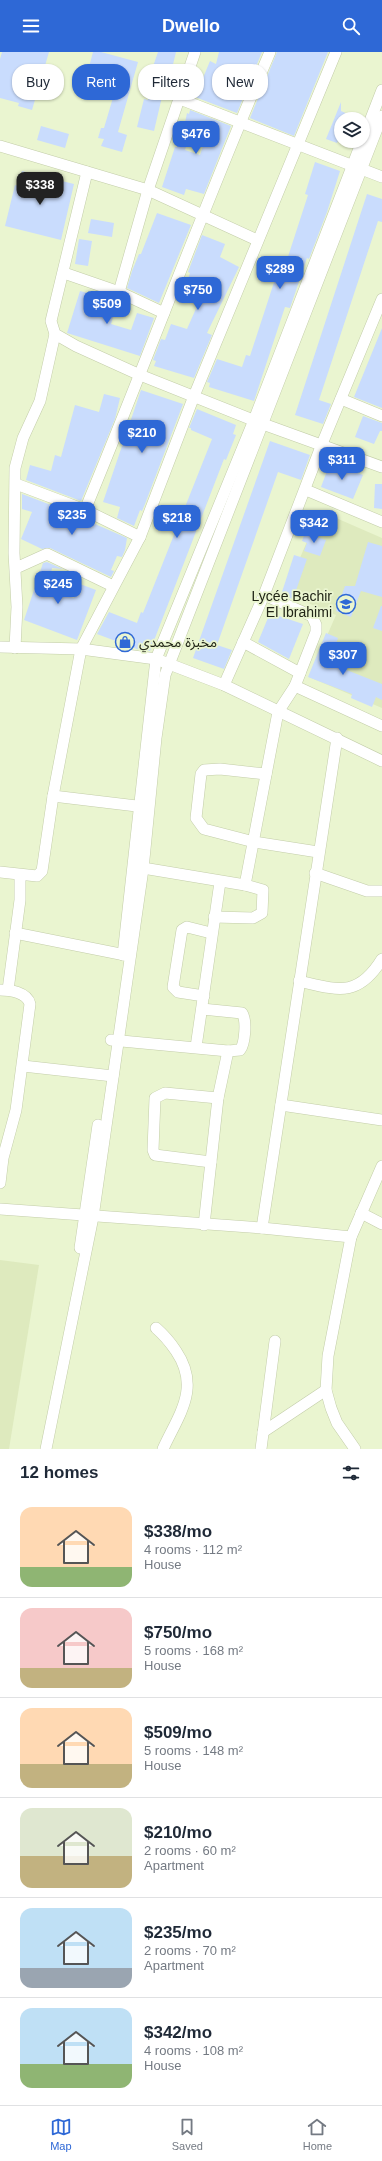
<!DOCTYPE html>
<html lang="en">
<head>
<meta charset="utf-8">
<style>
  body { margin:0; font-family:Arial,"Noto Sans Arabic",sans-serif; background:#f6f6f7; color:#1f2937; height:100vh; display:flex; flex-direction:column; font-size:15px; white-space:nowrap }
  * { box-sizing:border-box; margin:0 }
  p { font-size:13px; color:#747a83 }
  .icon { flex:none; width:22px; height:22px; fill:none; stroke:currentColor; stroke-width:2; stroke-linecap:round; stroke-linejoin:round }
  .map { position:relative; height:1397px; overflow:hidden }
  .side { display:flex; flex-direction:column; background:#fff; flex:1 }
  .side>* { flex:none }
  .top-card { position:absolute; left:12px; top:12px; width:358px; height:36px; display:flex; gap:8px }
  .buttons { position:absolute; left:334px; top:60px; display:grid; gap:8px }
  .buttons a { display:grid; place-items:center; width:36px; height:36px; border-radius:50%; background:#fff; box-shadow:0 1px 3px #0004; font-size:20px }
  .price { position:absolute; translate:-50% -34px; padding:0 9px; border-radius:8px; background:#2e68d6; color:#fff; font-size:13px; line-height:26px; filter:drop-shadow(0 1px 2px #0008) }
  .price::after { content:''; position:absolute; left:50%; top:24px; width:12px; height:9px; margin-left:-6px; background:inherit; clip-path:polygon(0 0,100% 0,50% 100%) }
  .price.on { background:#222; color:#fff }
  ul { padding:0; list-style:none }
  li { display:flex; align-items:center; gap:12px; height:100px; padding:0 20px }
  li+li { border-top:1px solid #e0e1e3 }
  li span { display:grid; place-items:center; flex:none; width:112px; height:80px; border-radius:12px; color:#555 }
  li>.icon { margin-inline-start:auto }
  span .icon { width:48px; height:48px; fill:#fffc; stroke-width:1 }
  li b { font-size:17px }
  h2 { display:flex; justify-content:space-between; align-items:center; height:48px; padding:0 20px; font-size:17px }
  .tag { padding:0 14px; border-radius:16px; background:#fff; box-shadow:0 1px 3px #0004; font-size:14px; line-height:36px }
  .tag.on { background:#2e68d6; color:#fff }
  header { display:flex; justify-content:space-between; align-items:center; height:52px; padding:0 20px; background:#2e68d6; color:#fff; font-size:18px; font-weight:700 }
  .menu { display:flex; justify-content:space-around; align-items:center; height:56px; border-top:1px solid #e0e1e3; background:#fff; font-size:11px; color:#747a83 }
  .menu a { display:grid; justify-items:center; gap:2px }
  .menu .on { color:#2e68d6 }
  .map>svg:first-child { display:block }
  .built { fill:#deeabe }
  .building { fill:#c9dcfd }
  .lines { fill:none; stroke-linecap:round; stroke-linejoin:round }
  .minor-casing { stroke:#c3cda9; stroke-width:12 }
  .minor { stroke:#fff; stroke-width:11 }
  .labels { text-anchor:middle; stroke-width:3.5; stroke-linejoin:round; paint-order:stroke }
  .poi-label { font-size:14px; fill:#212517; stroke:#eaf5d0; text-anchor:end }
</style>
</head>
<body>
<header><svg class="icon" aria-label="menu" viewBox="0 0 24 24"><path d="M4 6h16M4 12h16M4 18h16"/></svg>Dwello<svg class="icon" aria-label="search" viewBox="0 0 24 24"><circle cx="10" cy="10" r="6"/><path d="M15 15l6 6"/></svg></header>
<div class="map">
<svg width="382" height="1397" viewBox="0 0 382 1397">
  <rect width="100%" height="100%" fill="#eaf5d0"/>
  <g class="built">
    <path d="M320,459L382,486V656L309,625L336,563L285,541Z"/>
    <path d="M0,1208L39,1213L9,1397H0Z"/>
  </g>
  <g class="building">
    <path d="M2,0H49L32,58L18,54L19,51L0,46V7Z"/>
    <path d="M93,0H101L138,10L118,80L127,83L122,100L101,94L104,87L98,86L101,76H104L120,22L89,15Z"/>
    <path d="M158,0H176L168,33L165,32L154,79L137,75L144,47L148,48L153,30L148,29Z"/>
    <path d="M219,0H262L237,61L195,45L210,9L216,12Z"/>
    <path d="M277,0H328L294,84L250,66Z"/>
    <path d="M341,50V59L359,67H341V82L337,91L326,87Z"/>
    <path d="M190,58L231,74L204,142L186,137L184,143L162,135L175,95H177L181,80L190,82L185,98L200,103L206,85L183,80L187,61L189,62Z"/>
    <path d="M41,74L69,82L65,96L37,88Z"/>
    <path d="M315,110L340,119L327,160L309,207L307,206L290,256L285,255L254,349L209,335L210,331L207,330L217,307L242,315L246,303L250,304L279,215L284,217L308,143L305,142Z"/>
    <path d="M22,119L74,132L61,188L5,174L15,133L18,134Z"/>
    <path d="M367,142L382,147V170L378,169L319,348L331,352L323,372L295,363Z"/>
    <path d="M157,161L191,173L159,251L127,236L132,219L139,202H141Z"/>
    <path d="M91,167L114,171L112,185L88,181Z"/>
    <path d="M202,183L225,192L220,205L239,215L207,281L212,283L194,326L154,314L156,309L153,308L161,287L165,288L171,272L187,277L206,234L188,227L190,221L188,220Z"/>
    <path d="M79,187L92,189L88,214L75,212Z"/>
    <path d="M80,239L118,249L111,272L131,278L137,261L154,266L140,304L67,281Z"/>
    <path d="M382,276V356L354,345Z"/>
    <path d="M141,338L183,352L145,452L142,459L140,458L134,474L117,466L120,455L103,450Z"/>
    <path d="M104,342L120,346L115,367L81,449L26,428L30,413L51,419L55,403L61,405L75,353L99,360Z"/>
    <path d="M197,357L236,373L233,382L236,383L226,408L224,407L150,599L137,597L97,582L109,560L137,571L141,560L143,561L212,387L191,378V376H189Z"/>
    <path d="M363,364L382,371V379H380L374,392L355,385Z"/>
    <path d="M270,389L310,403L301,428L278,420L217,593L232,598L224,617L193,606Z"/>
    <path d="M330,411L363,423L353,447L321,435Z"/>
    <path d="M375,432H382V457L374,456Z"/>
    <path d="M22,442L80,464L79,465L127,486L125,498L122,505L117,504L111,518L114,519L111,525L50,496L42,497L21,487L32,460L22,457Z"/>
    <path d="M305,481L326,488L320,504L304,499L307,491L302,489Z"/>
    <path d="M368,490L382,494V545L361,539L351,565L336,559L345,534H355Z"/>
    <path d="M294,503L307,507L293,547L281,543Z"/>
    <path d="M47,510L63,517L52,516L51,521L60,524L55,540L74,546L80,532L96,538L77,588L24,568L43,511Z"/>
    <path d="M381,554H382V579L373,576Z"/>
    <path d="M270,561L303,572L289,607L258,590Z"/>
    <path d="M326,581L338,586L329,611L382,632V648L376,645L372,655L351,646L352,642L308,625Z"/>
  </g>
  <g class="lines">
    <g class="minor-casing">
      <g id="minor">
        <path d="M180,47L382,125"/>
        <path d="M363,87L382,38"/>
        <path d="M0,94L148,138L257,188"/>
        <path d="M87,120L51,269L55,282L76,294L140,323L263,372L382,415"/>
        <path d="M64,221L119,240L164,261"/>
        <path d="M119,240L148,138L195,0"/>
        <path d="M341,347L382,364"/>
        <path d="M16,432L85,458L140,485"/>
        <path d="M306,438L382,470"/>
        <path d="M85,458C148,306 205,151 270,0"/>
        <path d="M16,516L47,502L113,534"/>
        <path d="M243,590L300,621"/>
        <path d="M0,595L81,597L156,607L224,633L382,709"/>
        <path d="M15,596L17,555L14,501L15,416L23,386L40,349L55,282"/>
        <path d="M224,633L264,543L322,392L382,247"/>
        <path d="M295,634L382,674"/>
        <path d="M266,722L220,717L204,718L201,722L196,766L204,777L254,790L318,800"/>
        <path d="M53,744L145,755"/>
        <path d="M137,815L245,833L263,838L262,861L253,866L214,865"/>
        <path d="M0,820L37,824L42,819L53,744L81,597L140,485L194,344L336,0"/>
        <path d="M315,821L367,839H382"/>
        <path d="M245,833L278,660L295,634L316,580V573L312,564L264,543"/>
        <path d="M15,881L130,904"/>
        <path d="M123,903L156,607L254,368L362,89"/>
        <path d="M299,929C338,938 358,946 382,907"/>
        <path d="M0,938C10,938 27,940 30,952L16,1058L3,1106L0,1131"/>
        <path d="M8,938L20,848V823"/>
        <path d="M204,944L178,940L173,935L182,878L187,875L211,881"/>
        <path d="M111,988L228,999L240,998C245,992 247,968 242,961L202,957"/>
        <path d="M196,995L220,830"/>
        <path d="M23,1014L113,1024"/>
        <path d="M281,1053L382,1068"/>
        <path d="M211,1110L155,1103L153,1098L155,1046L165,1041L218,1046"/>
        <path d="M0,1157L262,1176L351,1185"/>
        <path d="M361,1161L382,1172"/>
        <path d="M204,1173L218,1046L228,999"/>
        <path d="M262,1176L337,686"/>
        <path d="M80,1196L98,1073"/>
        <path d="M156,1276C164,1283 170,1290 176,1299C201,1336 179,1362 163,1397"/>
        <path d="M263,1380L326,1338"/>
        <path d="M46,1397L93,1165L143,817L156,686L165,623L382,64"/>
        <path d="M261,1397L275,1289"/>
        <path d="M355,1397L337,1371L331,1356L326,1338L328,1304L351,1185L382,1114"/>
      </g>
    </g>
    <use href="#minor" class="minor"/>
  </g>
  <defs>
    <g id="school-ring" transform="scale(1)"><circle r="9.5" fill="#eaf5d0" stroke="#2e68d6" stroke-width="1.5"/><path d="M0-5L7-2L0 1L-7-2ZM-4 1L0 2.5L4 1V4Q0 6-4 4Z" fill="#2e68d6"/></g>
    <g id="shop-ring" transform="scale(1)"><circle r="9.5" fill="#eaf5d0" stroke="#2e68d6" stroke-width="1.5"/><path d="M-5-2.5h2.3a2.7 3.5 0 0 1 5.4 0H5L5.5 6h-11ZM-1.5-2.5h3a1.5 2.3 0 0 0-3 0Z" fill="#2e68d6"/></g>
  </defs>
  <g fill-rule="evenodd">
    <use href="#school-ring" x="346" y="552"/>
    <use href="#shop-ring" x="125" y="590"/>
  </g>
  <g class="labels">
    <g class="poi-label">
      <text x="332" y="549">Lycée Bachir<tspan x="332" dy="16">El Ibrahimi</tspan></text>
      <text x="139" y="595" text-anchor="start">مخبزة محمدي</text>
    </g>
  </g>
</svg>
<div class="buttons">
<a><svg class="icon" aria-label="layers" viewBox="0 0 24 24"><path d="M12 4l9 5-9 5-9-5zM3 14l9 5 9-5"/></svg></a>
</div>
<b class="price" style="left:196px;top:103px">$476</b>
<b class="price on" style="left:40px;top:154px">$338</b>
<b class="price" style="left:280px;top:238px">$289</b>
<b class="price" style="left:198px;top:259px">$750</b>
<b class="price" style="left:107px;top:273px">$509</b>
<b class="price" style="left:142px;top:402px">$210</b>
<b class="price" style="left:342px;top:429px">$311</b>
<b class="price" style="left:72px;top:484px">$235</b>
<b class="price" style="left:177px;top:487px">$218</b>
<b class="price" style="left:314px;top:492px">$342</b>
<b class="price" style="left:58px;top:553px">$245</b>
<b class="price" style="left:343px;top:624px">$307</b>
<div class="top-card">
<a class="tag">Buy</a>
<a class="tag on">Rent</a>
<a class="tag">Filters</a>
<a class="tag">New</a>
</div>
</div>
<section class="side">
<h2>12 homes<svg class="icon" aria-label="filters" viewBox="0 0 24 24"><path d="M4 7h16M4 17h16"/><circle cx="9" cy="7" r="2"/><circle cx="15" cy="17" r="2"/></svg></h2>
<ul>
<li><span style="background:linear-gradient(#ffd9b3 75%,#8fb573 0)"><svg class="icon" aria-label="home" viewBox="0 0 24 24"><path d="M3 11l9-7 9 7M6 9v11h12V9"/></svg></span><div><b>$338/mo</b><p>4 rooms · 112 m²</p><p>House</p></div></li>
<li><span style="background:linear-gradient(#f6c9c9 75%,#c2b280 0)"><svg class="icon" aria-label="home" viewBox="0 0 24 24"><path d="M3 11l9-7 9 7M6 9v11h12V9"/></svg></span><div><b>$750/mo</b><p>5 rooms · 168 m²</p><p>House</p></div></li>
<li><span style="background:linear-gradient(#ffd9b3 70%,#c2b280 0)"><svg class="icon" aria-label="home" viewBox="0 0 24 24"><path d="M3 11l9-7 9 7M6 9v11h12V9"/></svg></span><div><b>$509/mo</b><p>5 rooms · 148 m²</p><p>House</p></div></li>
<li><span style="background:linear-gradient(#dfe7d0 60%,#c2b280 0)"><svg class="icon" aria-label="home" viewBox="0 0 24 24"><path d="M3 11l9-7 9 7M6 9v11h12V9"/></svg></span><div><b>$210/mo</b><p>2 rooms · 60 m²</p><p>Apartment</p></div></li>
<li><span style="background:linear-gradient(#bfe0f5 75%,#9aa5b1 0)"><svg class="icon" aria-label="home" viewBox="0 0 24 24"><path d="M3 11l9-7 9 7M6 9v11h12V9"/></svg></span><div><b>$235/mo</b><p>2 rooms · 70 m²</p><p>Apartment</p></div></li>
<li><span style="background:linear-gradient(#bfe0f5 70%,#8fb573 0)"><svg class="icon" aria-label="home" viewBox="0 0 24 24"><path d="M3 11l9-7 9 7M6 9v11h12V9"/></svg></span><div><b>$342/mo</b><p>4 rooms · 108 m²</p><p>House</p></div></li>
</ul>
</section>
<nav class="menu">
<a class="on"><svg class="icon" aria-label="map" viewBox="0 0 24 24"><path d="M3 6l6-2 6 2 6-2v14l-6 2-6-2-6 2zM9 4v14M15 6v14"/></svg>Map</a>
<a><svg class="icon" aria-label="saved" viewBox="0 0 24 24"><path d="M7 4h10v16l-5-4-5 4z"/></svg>Saved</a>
<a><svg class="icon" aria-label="home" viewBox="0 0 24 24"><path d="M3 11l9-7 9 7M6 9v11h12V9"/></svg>Home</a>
</nav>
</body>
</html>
